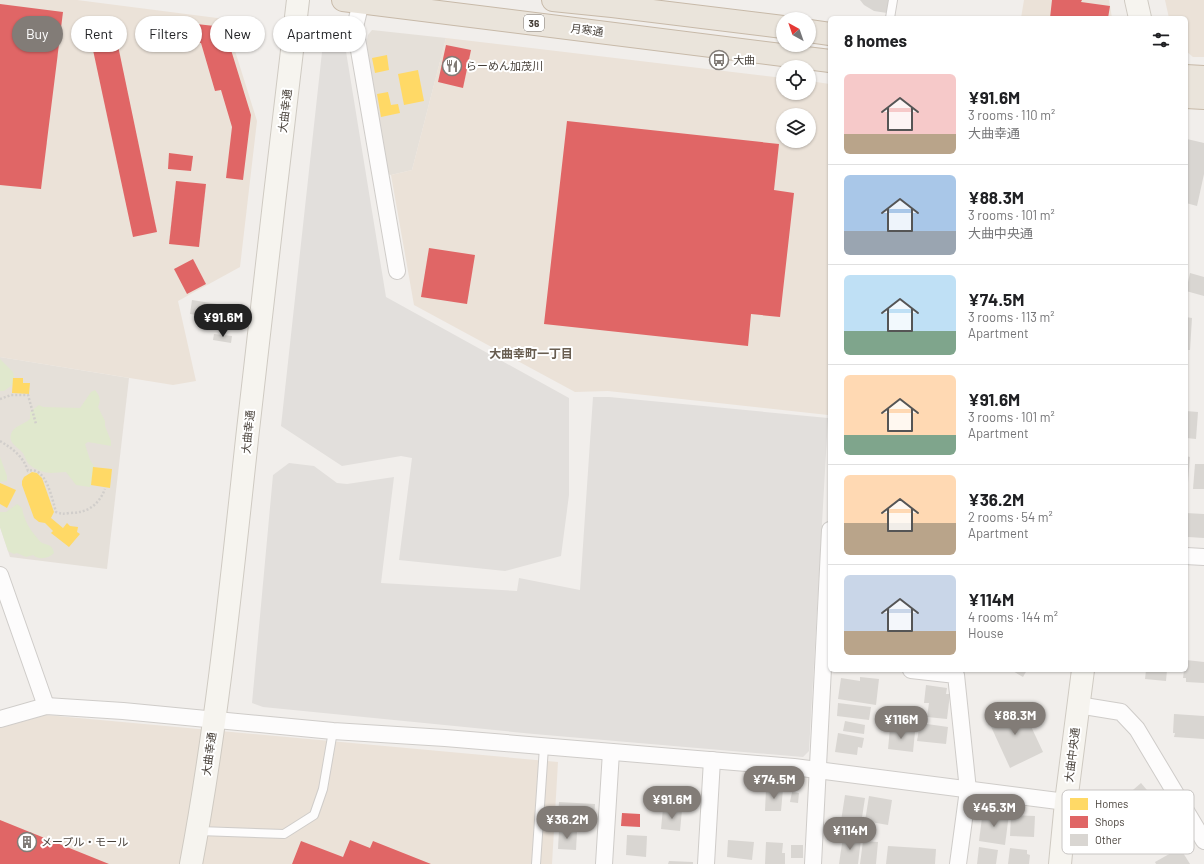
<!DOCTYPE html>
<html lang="en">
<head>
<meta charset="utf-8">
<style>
  body { margin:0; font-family:Barlow,"Noto Sans JP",sans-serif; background:#f2f2f2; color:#202124; height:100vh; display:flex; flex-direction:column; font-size:15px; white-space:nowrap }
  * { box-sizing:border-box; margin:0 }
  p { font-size:13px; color:#757577 }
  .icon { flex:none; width:22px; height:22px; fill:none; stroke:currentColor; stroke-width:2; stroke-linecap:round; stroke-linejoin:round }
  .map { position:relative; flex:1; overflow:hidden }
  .panel { position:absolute; left:828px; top:16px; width:360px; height:656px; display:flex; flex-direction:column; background:#fff; border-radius:6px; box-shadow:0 1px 3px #0004 }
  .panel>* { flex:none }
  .top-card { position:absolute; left:12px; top:16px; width:380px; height:36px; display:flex; gap:8px }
  .needle { width:26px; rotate:320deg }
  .fabs { position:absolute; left:776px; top:12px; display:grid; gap:8px }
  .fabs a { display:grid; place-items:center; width:40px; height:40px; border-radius:50%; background:#fff; box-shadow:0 1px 3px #0004; font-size:20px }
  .price { position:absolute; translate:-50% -34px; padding:0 9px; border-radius:14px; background:#827c77; color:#fff; font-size:13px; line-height:26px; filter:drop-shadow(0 1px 2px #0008) }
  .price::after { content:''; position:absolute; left:50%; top:24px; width:12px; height:9px; margin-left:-6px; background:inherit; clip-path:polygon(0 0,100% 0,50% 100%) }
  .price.active { background:#222; color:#fff }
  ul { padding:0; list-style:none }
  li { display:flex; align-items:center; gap:12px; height:100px; padding:0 16px }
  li+li { border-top:1px solid #e0e0e0 }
  li span { display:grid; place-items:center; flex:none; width:112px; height:80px; border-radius:6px; color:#555 }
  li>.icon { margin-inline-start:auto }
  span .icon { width:48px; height:48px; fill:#fffc; stroke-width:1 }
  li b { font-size:17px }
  h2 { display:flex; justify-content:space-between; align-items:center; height:48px; padding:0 16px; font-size:17px }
  .chip { padding:0 14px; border-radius:18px; background:#fff; box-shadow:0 1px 3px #0004; font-size:14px; line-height:36px }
  .chip.active { background:#827c77; color:#fff }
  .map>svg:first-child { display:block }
  .residential { fill:#e5e0d9 }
  .commercial { fill:#ebe2d8; fill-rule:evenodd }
  .green { fill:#e0e8cd }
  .parking { fill:#e2dfdc }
  .homes { fill:#ffd966 }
  .shops { fill:#e06666 }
  .building { fill:#d9d6d2 }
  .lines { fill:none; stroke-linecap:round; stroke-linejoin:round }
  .lane-casing { stroke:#cfccc9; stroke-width:10 }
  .street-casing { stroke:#cfccc9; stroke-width:18 }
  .secondary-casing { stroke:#cfcac2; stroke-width:24 }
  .highway-casing { stroke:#c7b9a8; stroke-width:24 }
  .path { stroke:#d1cecb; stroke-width:2.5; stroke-dasharray:2 2; stroke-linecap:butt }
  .lane { stroke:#fdfcfc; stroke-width:8 }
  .street { stroke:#fdfcfc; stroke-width:16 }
  .secondary { stroke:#f6f4ef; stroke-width:22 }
  .highway { stroke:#eae4db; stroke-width:22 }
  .labels { text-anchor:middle; stroke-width:4; stroke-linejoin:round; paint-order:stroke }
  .shield { fill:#fff; stroke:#7e7974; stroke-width:1 }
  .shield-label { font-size:10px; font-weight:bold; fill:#463f38 }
  .street-label { font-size:11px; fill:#463f38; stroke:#fff }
  .poi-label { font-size:11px; fill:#463f38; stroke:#fff; text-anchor:start }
  .neighbourhood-label { font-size:12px; font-weight:bold; fill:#685d50; stroke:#fff }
  .key { fill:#fff; stroke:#c8c5c3; stroke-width:1 }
  .key-label { font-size:11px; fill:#463f38 }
</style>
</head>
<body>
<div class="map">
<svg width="1204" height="864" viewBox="0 0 1204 864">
  <rect width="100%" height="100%" fill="#f1eeeb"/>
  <g class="residential">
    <path d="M372,30L446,38L412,170L391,175L388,174L366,47L368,35Z"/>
    <path d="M0,357L129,378L107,569L10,557L0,527Z"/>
  </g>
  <g class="commercial">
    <path d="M0,0H77L225,19L257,121L240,267L178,301L196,381L173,385L0,357Z"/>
    <path d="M1024,0H1109L1112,18H1021Z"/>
    <path d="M1165,0H1204V57H1193L1186,51V18H1169Z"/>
    <path d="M446,38L783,78V93H809V81L830,84V386L828,415L608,391L575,392L414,305L391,175L412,170ZM783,115H809V141H783Z"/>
    <path d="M46,715L558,762L552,864H0V728Z"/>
  </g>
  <g class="green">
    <path d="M0,359L13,372L15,383L4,391H0Z"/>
    <path d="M95,390C100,396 101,400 98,407L105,421V426L111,441V446L88,442L85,444L90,460L99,474L90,487L76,485L66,472C59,472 50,474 44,472C40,471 33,468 30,465C26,462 25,455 22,452C17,447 8,442 11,434C14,425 24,425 30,419V412L39,405L43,407L80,408L91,392Z"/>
    <path d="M0,457L7,476V481L0,482Z"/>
    <path d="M17,504L22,508C24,520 30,530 38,539C43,547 52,541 54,553C48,559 39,560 33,555L26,557L17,553L14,554L8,551L0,527V512H6Z"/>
  </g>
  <g class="parking">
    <path d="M342,27L386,297L569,398V495L561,556L505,571L399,560L412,458L401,456L342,466L281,426L323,43Z"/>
    <path d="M593,397H609L828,418L809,751L803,757L534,734L263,707L252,703L273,475L289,463L314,466L337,483L347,484L394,477L381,583L517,591L519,578L580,590Z"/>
  </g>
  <g class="homes">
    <path d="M387,55L389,70L375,73L372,58Z"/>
    <path d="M418,70L424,101L404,105L398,74Z"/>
    <path d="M388,92L391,105L398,104L400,113L381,117L377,94Z"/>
    <path d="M13,378H23V383H30L29,394L12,393Z"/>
    <path d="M93,467L112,469L110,488L91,485Z"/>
    <path d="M32,472L37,473L42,478L54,512L51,518L63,528L67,523L70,526L78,527L77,532L80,534L69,547L51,533L53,531L45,523L39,522L34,518L22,485V481L24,477Z"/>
    <path d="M0,483L16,490L7,508L0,504Z"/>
  </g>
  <g class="shops">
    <path d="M1052,0H1082L1081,2L1110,6L1108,18H1050Z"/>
    <path d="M0,4L63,12L41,189L0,185Z"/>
    <path d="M112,17L157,232L133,237L87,22Z"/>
    <path d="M150,19L224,27L251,115L243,180L226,178L232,127L221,90L215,91L201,43L148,37Z"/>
    <path d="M446,45L471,50L463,88L438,82Z"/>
    <path d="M567,121L779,144L774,190L794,193L780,317L751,314L748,346L544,324Z"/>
    <path d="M169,153L193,156L191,171L168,169Z"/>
    <path d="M176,181L206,184L199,247L169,244Z"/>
    <path d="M429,248L475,255L467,304L421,297Z"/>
    <path d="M193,259L206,284L187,294L174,269Z"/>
    <path d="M622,813L640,814V827L621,826Z"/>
    <path d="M0,820L109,864H0Z"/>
    <path d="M350,840L370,848L373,841L431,864H292L301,841L343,857Z"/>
  </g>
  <g class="building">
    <path d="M860,0H889L887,13L874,11L864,5Z"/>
    <path d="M1187,139L1204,143V174L1197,206L1186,203Z"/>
    <path d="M1190,273L1204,277V296L1186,291Z"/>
    <path d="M192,300L236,307L234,321L190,314Z"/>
    <path d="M1186,317L1192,318L1190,350H1186Z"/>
    <path d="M214,334L232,336L231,343L213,340Z"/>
    <path d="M1186,411L1198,412L1196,439L1186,438Z"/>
    <path d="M1186,456L1190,457L1188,483H1186Z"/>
    <path d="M1195,464H1204V489H1193Z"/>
    <path d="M1186,513L1204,514V538L1188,537L1187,546H1186Z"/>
    <path d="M1186,660L1204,662V683L1186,682V678H1183L1184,670H1186Z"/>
    <path d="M1011,670H1027L1023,677Z"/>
    <path d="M1146,670H1167L1166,681L1145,679Z"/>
    <path d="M860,677L879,679L876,705L838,699L841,678L860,681Z"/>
    <path d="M926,685L947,688L946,694H950L947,719L927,717L929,703H924Z"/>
    <path d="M838,703L871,707L869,720L837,716Z"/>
    <path d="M1021,705L1043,752L1010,768L988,720Z"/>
    <path d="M1174,714L1204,716V739L1174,737L1175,733H1173Z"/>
    <path d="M845,721L865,725L864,734L843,731Z"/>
    <path d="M920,723L948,727L946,744L917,741Z"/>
    <path d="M890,728L915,732L913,752L888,749Z"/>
    <path d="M838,733L864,738L862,748L858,747L857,755L835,752Z"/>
    <path d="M1141,783L1158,803L1142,815L1126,796Z"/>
    <path d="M766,789H783L781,811H765Z"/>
    <path d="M792,792L799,793L798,803L790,802Z"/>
    <path d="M845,795L865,798L861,824L841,821Z"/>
    <path d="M869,796L892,800L888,825L865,821Z"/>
    <path d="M559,802L595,804L594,820L583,819L582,828L557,827Z"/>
    <path d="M663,808L682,810L680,831L661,829Z"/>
    <path d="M983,810L1009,814L1005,845L979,841Z"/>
    <path d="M1011,815L1035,816L1034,837L1010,836Z"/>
    <path d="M559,830L577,832L576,850L558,849Z"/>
    <path d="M627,835L647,836L646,857L626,855Z"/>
    <path d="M843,837L861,839L858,864H839Z"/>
    <path d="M728,840L754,842L752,860L727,857Z"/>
    <path d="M863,841L878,842L876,864H860Z"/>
    <path d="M766,842L783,843L782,853H785V864H765Z"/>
    <rect x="791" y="845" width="12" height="13"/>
    <path d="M888,846L936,849L935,864H886Z"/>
    <path d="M979,847L998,850L996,864H977Z"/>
    <path d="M1010,848L1027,850V854L1030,855L1029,864H1008Z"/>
    <path d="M1180,848L1190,864H1156L1155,862Z"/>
    <path d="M669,861L693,862V864H668Z"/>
  </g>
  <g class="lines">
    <g class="lane-casing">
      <g id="lane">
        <path d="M890,18L893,0"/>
        <path d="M199,831L284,834L314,815L323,789L333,731"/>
        <path d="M536,864L544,747"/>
      </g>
    </g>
    <g class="street-casing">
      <g id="street">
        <path d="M361,2L355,27L397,271"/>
        <path d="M1186,556L1204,557"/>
        <path d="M0,575L46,706"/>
        <path d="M911,670L956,675L968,790L958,864"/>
        <path d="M1078,705L1121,712L1137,729L1204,841"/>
        <path d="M0,719L46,706L123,711L333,731L445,738L794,767L1066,802"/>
        <path d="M604,864L611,752"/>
        <path d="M706,864L712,760"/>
        <path d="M813,864L830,530"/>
      </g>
    </g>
    <g class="secondary-casing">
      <g id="secondary">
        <path d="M1136,0L1140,18"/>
        <path d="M191,864C218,721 232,575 248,430C264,287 281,143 298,0"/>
        <path d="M1060,864L1066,802L1083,670"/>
      </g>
    </g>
    <g class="highway-casing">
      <g id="highway">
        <path d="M343,0L830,61"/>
        <path d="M553,0L612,6L783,27"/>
        <path d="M809,31L830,34"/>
        <path d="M1186,76L1204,77"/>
        <path d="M1186,97L1204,98"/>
      </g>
    </g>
    <g class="path">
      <path d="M0,399L11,395H28L36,424"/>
      <path d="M0,441C13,449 23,456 28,471C46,465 52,499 56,512C61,514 64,514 69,513C87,513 98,506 105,489"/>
    </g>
    <use href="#lane" class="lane"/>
    <use href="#street" class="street"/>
    <use href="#secondary" class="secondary"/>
    <use href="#highway" class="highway"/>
  </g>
  <defs>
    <g id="bus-ring" transform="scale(1)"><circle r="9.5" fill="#fff" stroke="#827c77" stroke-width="1.5"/><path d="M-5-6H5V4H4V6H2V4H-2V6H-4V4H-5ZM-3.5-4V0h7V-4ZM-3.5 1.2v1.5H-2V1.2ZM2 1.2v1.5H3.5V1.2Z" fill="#827c77"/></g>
    <g id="restaurant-ring" transform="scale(1)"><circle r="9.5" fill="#fff" stroke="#827c77" stroke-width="1.5"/><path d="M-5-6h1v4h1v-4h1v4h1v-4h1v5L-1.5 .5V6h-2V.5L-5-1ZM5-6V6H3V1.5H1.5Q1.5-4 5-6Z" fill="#827c77"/></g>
    <g id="building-ring" transform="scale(1)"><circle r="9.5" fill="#fff" stroke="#827c77" stroke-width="1.5"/><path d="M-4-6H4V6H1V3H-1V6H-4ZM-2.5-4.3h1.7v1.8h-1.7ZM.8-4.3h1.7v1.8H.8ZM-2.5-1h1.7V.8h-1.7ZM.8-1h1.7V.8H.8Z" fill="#827c77"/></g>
  </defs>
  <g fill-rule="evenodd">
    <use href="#bus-ring" x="719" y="60"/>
    <use href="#restaurant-ring" x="452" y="66"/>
    <use href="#building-ring" x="27" y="842"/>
  </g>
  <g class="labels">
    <rect class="shield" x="524" y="15" width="20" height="16" rx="3"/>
    <g class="shield-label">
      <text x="534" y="27">36</text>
    </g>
    <g class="street-label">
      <text transform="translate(587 30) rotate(7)" y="4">月寒通</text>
      <text transform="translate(285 111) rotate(-83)" y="4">大曲幸通</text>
      <text transform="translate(248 432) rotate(-84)" y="4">大曲幸通</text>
      <text transform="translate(209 754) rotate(-82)" y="4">大曲幸通</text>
      <text transform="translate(1072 755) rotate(-83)" y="4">大曲中央通</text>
    </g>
    <g class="poi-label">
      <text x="733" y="64">大曲</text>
      <text x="466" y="70">らーめん加茂川</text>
      <text x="41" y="846">メープル・モール</text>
    </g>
    <g class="neighbourhood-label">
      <text x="531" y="358">大曲幸町一丁目</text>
    </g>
  </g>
  <rect x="1062" y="790" width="132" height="64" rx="6" class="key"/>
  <rect x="1070" y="798" width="18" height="12" fill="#ffd966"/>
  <rect x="1070" y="816" width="18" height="12" fill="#e06666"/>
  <rect x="1070" y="834" width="18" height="12" fill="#d9d6d2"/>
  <g class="key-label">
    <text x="1095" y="808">Homes</text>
    <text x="1095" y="826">Shops</text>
    <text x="1095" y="844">Other</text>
  </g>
</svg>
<div class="fabs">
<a><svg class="needle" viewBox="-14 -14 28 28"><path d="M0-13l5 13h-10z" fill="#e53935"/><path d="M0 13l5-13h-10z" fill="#757577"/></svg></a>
<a><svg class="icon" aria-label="locate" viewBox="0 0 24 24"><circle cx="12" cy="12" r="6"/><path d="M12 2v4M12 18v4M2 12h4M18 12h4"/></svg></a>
<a><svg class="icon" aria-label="layers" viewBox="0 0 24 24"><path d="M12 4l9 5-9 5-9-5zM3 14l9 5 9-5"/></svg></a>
</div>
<b class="price active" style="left:223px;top:338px">¥91.6M</b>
<b class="price" style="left:1015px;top:736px">¥88.3M</b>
<b class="price" style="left:901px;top:740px">¥116M</b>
<b class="price" style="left:774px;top:800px">¥74.5M</b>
<b class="price" style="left:672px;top:820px">¥91.6M</b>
<b class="price" style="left:994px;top:828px">¥45.3M</b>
<b class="price" style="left:567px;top:840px">¥36.2M</b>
<b class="price" style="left:850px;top:851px">¥114M</b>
<div class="top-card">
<a class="chip active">Buy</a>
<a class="chip">Rent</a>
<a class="chip">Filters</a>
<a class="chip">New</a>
<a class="chip">Apartment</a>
</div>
<section class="panel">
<h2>8 homes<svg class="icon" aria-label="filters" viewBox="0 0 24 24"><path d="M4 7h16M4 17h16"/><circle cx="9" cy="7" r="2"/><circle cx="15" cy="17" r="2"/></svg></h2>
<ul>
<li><span style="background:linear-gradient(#f6c9c9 75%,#b9a48a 0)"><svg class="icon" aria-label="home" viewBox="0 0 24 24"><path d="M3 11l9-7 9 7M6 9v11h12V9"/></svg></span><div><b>¥91.6M</b><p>3 rooms · 110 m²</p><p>大曲幸通</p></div></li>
<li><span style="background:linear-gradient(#a9c7e8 70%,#9aa5b1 0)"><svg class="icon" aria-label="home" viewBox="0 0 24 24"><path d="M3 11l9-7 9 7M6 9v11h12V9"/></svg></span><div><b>¥88.3M</b><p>3 rooms · 101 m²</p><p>大曲中央通</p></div></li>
<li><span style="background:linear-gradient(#bfe0f5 70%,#7fa58c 0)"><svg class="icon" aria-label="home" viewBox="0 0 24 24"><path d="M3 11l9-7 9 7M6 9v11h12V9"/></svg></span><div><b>¥74.5M</b><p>3 rooms · 113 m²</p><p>Apartment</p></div></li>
<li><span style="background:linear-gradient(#ffd9b3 75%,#7fa58c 0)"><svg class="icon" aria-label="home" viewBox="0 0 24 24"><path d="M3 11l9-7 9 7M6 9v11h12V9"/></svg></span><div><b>¥91.6M</b><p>3 rooms · 101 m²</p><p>Apartment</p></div></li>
<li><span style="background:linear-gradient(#ffd9b3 60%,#b9a48a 0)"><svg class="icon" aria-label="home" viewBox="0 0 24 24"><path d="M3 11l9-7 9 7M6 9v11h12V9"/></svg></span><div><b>¥36.2M</b><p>2 rooms · 54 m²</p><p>Apartment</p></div></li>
<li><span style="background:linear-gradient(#c9d6e8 70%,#b9a48a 0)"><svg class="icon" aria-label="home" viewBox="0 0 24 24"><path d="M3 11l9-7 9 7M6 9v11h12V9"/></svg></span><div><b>¥114M</b><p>4 rooms · 144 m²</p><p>House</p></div></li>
</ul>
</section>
</div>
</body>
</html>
